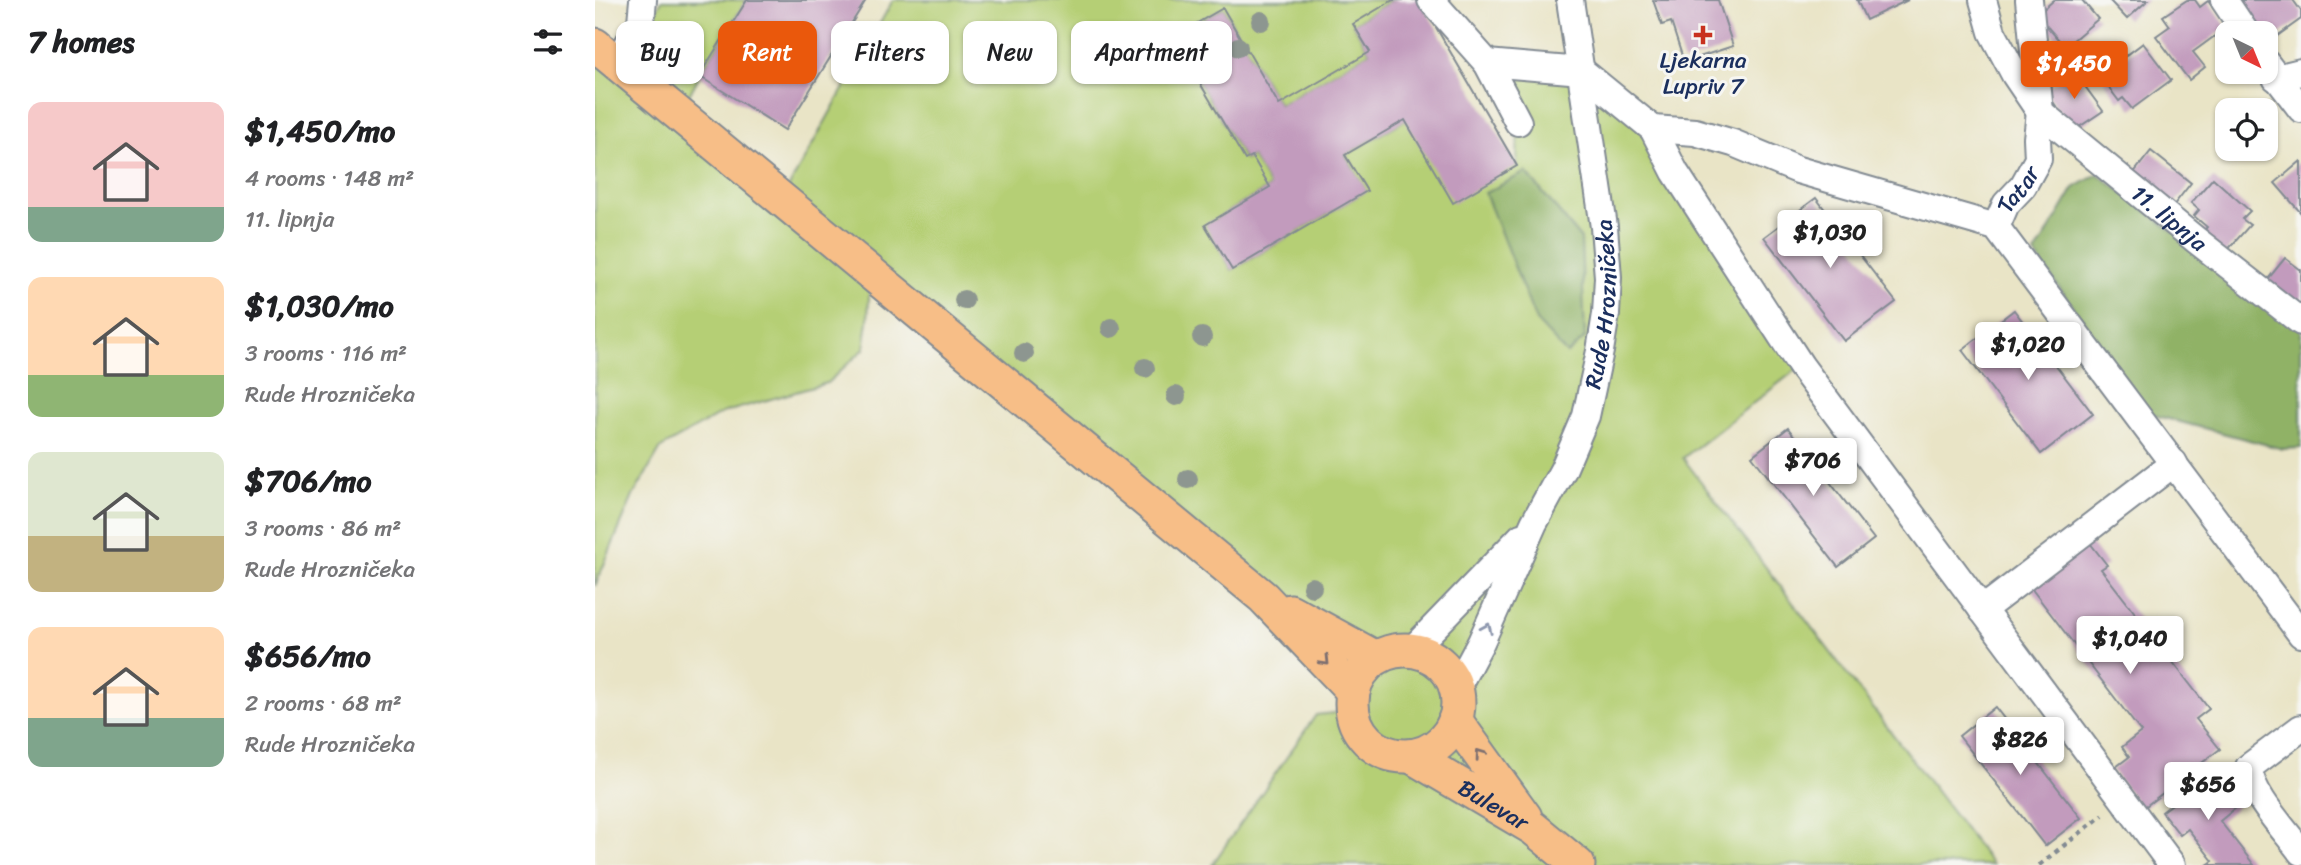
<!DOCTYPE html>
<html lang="en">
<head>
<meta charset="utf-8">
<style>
  body { margin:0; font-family:Sriracha,sans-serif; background:#f2f2f2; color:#202124; height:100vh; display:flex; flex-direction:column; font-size:26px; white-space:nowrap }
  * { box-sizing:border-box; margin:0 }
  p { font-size:23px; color:#757577 }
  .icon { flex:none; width:38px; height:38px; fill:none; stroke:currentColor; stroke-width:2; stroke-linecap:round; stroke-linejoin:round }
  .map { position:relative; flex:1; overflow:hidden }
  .sheet { display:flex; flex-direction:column; background:#fff; width:595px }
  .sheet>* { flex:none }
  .guide { position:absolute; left:21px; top:21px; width:665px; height:63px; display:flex; gap:14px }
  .needle { width:46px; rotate:137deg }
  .fabs { position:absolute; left:1620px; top:21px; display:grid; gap:14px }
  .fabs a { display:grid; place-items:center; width:63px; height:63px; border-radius:14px; background:#fff; box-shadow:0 2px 5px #0004; font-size:35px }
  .price { position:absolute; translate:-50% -60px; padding:0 16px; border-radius:7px; background:#fff; color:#222; font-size:23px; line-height:46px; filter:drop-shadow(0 2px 4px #0008) }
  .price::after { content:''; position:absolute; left:50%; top:42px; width:21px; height:16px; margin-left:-10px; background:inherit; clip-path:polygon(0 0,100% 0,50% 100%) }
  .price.active { background:#ea580c; color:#fff }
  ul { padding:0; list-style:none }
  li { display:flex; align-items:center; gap:21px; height:175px; padding:0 28px }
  li span { display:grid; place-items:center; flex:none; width:196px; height:140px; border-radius:14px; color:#555 }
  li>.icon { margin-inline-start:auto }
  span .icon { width:84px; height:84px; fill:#fffc; stroke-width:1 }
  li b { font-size:30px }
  h2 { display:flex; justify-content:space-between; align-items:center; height:84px; padding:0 28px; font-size:30px }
  .tag { padding:0 24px; border-radius:14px; background:#fff; box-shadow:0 2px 5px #0004; font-size:24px; line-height:63px }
  .tag.active { background:#ea580c; color:#fff }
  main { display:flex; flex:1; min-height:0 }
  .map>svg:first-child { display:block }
  .green { fill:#b5cf74; stroke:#687f69; stroke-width:2 }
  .forest { fill:#90b266; stroke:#567062; stroke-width:2 }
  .building { fill:#c29bbd }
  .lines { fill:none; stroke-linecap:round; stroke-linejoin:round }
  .minor-casing { stroke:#828a92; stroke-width:30 }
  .major-casing { stroke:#828a92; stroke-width:37 }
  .path { stroke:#828a92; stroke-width:4.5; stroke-dasharray:5 5; stroke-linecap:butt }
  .minor { stroke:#fff; stroke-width:26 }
  .major { stroke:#f7be87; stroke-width:33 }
  .tree { fill:#8d9690 }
  .oneway { stroke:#8d97ae }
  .oneway2 { stroke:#7e6f70 }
  .poi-dot { fill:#c8321e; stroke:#f6f6f2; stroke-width:2.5 }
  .labels { text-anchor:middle; stroke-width:6; stroke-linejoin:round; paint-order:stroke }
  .poi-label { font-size:23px; fill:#1b2f5e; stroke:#f6f6f2 }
  .street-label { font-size:23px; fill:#1b2f5e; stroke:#f6f6f2 }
</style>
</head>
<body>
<main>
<section class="sheet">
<h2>7 homes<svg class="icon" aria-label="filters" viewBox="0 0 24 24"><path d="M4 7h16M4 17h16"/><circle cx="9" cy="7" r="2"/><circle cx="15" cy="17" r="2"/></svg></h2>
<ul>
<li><span style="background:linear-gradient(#f6c9c9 75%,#7fa58c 0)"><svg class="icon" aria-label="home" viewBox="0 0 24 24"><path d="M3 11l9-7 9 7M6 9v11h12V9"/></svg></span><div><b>$1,450/mo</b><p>4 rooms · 148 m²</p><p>11. lipnja</p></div></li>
<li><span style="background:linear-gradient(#ffd9b3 70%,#8fb573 0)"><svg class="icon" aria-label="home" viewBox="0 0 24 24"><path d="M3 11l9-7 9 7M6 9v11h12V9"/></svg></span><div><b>$1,030/mo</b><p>3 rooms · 116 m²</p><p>Rude Hrozničeka</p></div></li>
<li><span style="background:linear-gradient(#dfe7d0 60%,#c2b280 0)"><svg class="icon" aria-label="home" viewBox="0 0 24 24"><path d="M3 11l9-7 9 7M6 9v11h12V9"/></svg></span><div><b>$706/mo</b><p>3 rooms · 86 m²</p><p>Rude Hrozničeka</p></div></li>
<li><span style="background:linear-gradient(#ffd9b3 65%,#7fa58c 0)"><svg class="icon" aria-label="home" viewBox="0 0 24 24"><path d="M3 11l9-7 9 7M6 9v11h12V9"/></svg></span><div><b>$656/mo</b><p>2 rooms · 68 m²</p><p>Rude Hrozničeka</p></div></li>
</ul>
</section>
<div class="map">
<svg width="1706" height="865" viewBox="0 0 1706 865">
  <rect width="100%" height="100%" fill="#f6f6f2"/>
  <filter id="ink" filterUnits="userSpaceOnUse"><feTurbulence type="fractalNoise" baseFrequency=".0143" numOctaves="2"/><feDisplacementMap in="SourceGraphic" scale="14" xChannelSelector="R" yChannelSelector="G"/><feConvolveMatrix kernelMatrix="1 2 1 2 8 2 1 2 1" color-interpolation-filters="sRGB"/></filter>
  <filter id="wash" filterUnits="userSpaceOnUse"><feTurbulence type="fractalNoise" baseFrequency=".00686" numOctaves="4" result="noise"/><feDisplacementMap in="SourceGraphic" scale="28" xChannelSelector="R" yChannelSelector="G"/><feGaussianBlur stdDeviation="1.57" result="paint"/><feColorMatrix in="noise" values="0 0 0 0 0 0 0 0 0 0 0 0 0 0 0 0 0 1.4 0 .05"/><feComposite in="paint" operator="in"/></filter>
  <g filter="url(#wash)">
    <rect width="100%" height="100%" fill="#e9e4c6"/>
    <path class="green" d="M67,0H152L104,76L84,114L187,199L298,0H798L758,24L775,52L684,105L628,8L578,37L650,160L657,156L675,187L611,225L637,270L771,191L750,155L810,120L922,166L923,122L892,63L987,71L1058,129L1206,366L1088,458L1397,865H617L721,715L757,711L758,690L275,273L273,321L269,349L232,383L127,413L66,448L38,496L0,586V45L30,69Z"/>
    <g class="forest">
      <path d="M931,172L986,239L990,338L972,354L941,321L890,193Z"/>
      <path d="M1503,174L1706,329V448L1688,449L1555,414L1440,254L1479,188Z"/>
    </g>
    <g id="blocks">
      <g class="building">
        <path d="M152,0H271L190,130L104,76Z"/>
        <path d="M798,0H825L922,166L858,203L810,120L750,155L772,191L637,270L610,225L675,187L657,156L650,160L578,37L628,8L684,105L775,52L758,24Z"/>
        <path d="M1058,0H1123L1138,46L1089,62L1076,22L1067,25Z"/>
        <path d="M1262,0H1313L1271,20Z"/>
        <path d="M1459,0H1487L1503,19L1470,47L1442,15Z"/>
        <path d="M1514,0H1553L1532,19Z"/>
        <path d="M1592,0H1600L1605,7L1613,1L1632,27L1598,52L1610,67L1594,80L1561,36L1575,26L1568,16Z"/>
        <path d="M1638,0H1698L1706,11V19L1671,44V33H1662Z"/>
        <path d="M1548,43L1576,80L1537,109L1528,98L1524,101L1508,80L1526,66L1523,62Z"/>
        <path d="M1478,70L1508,111L1478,131L1450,90Z"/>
        <path d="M1556,151L1596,183L1574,211L1534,179Z"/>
        <path d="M1706,161V213L1680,183Z"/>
        <path d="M1618,178L1655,211L1647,219L1655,225L1629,254L1606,234L1612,227L1599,216L1604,210L1596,203Z"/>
        <path d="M1221,198L1301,302L1249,341L1169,237Z"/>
        <path d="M1690,258L1706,270V314L1669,284Z"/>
        <path d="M1419,310L1498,414L1446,454L1367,350Z"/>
        <path d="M1193,428L1279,539L1243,567L1157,456Z"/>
        <path d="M1495,543L1512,565L1506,569L1614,709L1601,719L1625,749L1547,809L1517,770L1534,757L1527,747L1546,732L1436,588Z"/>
        <path d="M1400,707L1486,818L1450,846L1364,736Z"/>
        <path d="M1616,774L1642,807L1625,821L1659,865H1612L1618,861L1593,829L1585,835L1567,812Z"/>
      </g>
    </g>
  </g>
  <g filter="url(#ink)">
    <use href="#blocks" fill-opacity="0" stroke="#828a92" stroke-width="2"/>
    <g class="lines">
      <g class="minor-casing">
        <g id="minor">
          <path d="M836,0L892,63L923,122"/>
          <path id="s1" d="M1388,0L1397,32L1420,75L1445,112L1601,240L1706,322"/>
          <path d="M1629,0L1651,33"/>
          <path d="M22,63L46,22L48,0"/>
          <path d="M892,63L987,71"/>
          <path d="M1671,63L1706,109"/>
          <path d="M987,71L1058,129L1080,172L1206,366L1577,865"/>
          <path d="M1681,78L1706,72"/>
          <path d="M1058,129L1100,132L1138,143L1203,170L1401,227L1706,634"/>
          <path id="s2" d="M1401,227L1411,204L1428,186L1443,159L1442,138L1445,112L1434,0"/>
          <path d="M1387,610L1579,463"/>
          <path d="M817,650L926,537"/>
          <path id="s3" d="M861,689L886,642L939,523L968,470L991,416L1005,351L1011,314L1013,277L1009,227L975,0"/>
          <path d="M1706,728L1654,767C1654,793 1691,831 1706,852"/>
        </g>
      </g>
      <g class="major-casing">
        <g id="major">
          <path d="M0,45L668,597L758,691"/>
          <path d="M695,611L781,658"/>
          <circle cx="810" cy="703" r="53"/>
          <path d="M860,720L930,817"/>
          <path id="s4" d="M816,756L938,828L983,865"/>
        </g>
      </g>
      <path class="path" d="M1444,865L1508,815"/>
      <use href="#minor" class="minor"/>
      <use href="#major" class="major"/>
    </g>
    <g class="tree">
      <circle cx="666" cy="21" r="10"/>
      <circle cx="643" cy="47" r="10"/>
      <circle cx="369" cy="300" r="10"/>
      <circle cx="516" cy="328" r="10"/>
      <circle cx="607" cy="337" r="10"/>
      <circle cx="429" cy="353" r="10"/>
      <circle cx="550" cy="368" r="10"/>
      <circle cx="581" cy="396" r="10"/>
      <circle cx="593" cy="479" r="10"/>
      <circle cx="717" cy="587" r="10"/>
    </g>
    <defs><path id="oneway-chevron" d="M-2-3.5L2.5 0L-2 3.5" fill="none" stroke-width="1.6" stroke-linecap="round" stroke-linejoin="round" transform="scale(1.75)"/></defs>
    <use class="oneway" href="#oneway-chevron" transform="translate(892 628) rotate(-66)"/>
    <g class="oneway2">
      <use href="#oneway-chevron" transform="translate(730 661) rotate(46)"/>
      <use href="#oneway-chevron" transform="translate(885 754) rotate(-126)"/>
    </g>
  </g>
  <path class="poi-dot" d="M1104.5 24.5h7v7h7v7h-7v7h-7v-7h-7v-7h7z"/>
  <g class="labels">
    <g class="poi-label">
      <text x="1108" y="68">Ljekarna<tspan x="1108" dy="26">Lupriv 7</tspan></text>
    </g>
    <g class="street-label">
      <text dy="8" stroke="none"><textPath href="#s2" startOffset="44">Tatar</textPath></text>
      <text dy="8" stroke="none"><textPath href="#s1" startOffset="294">11. lipnja</textPath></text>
      <text dy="8" stroke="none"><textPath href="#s3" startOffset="416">Rude Hrozničeka</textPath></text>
      <text dy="8" stroke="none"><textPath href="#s4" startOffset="96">Bulevar</textPath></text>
    </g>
  </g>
</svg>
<div class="fabs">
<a><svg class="needle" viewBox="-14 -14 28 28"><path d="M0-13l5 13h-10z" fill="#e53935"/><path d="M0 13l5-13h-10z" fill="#757577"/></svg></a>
<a><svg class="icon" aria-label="locate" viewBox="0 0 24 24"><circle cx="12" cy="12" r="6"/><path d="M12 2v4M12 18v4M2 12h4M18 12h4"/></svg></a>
</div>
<b class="price active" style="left:1479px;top:101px">$1,450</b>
<b class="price" style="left:1235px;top:270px">$1,030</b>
<b class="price" style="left:1433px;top:382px">$1,020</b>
<b class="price" style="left:1218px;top:498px">$706</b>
<b class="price" style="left:1535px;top:676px">$1,040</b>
<b class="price" style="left:1425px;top:777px">$826</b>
<b class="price" style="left:1613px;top:822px">$656</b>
<div class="guide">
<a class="tag">Buy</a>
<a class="tag active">Rent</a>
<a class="tag">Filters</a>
<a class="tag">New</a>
<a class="tag">Apartment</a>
</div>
</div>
</main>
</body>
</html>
